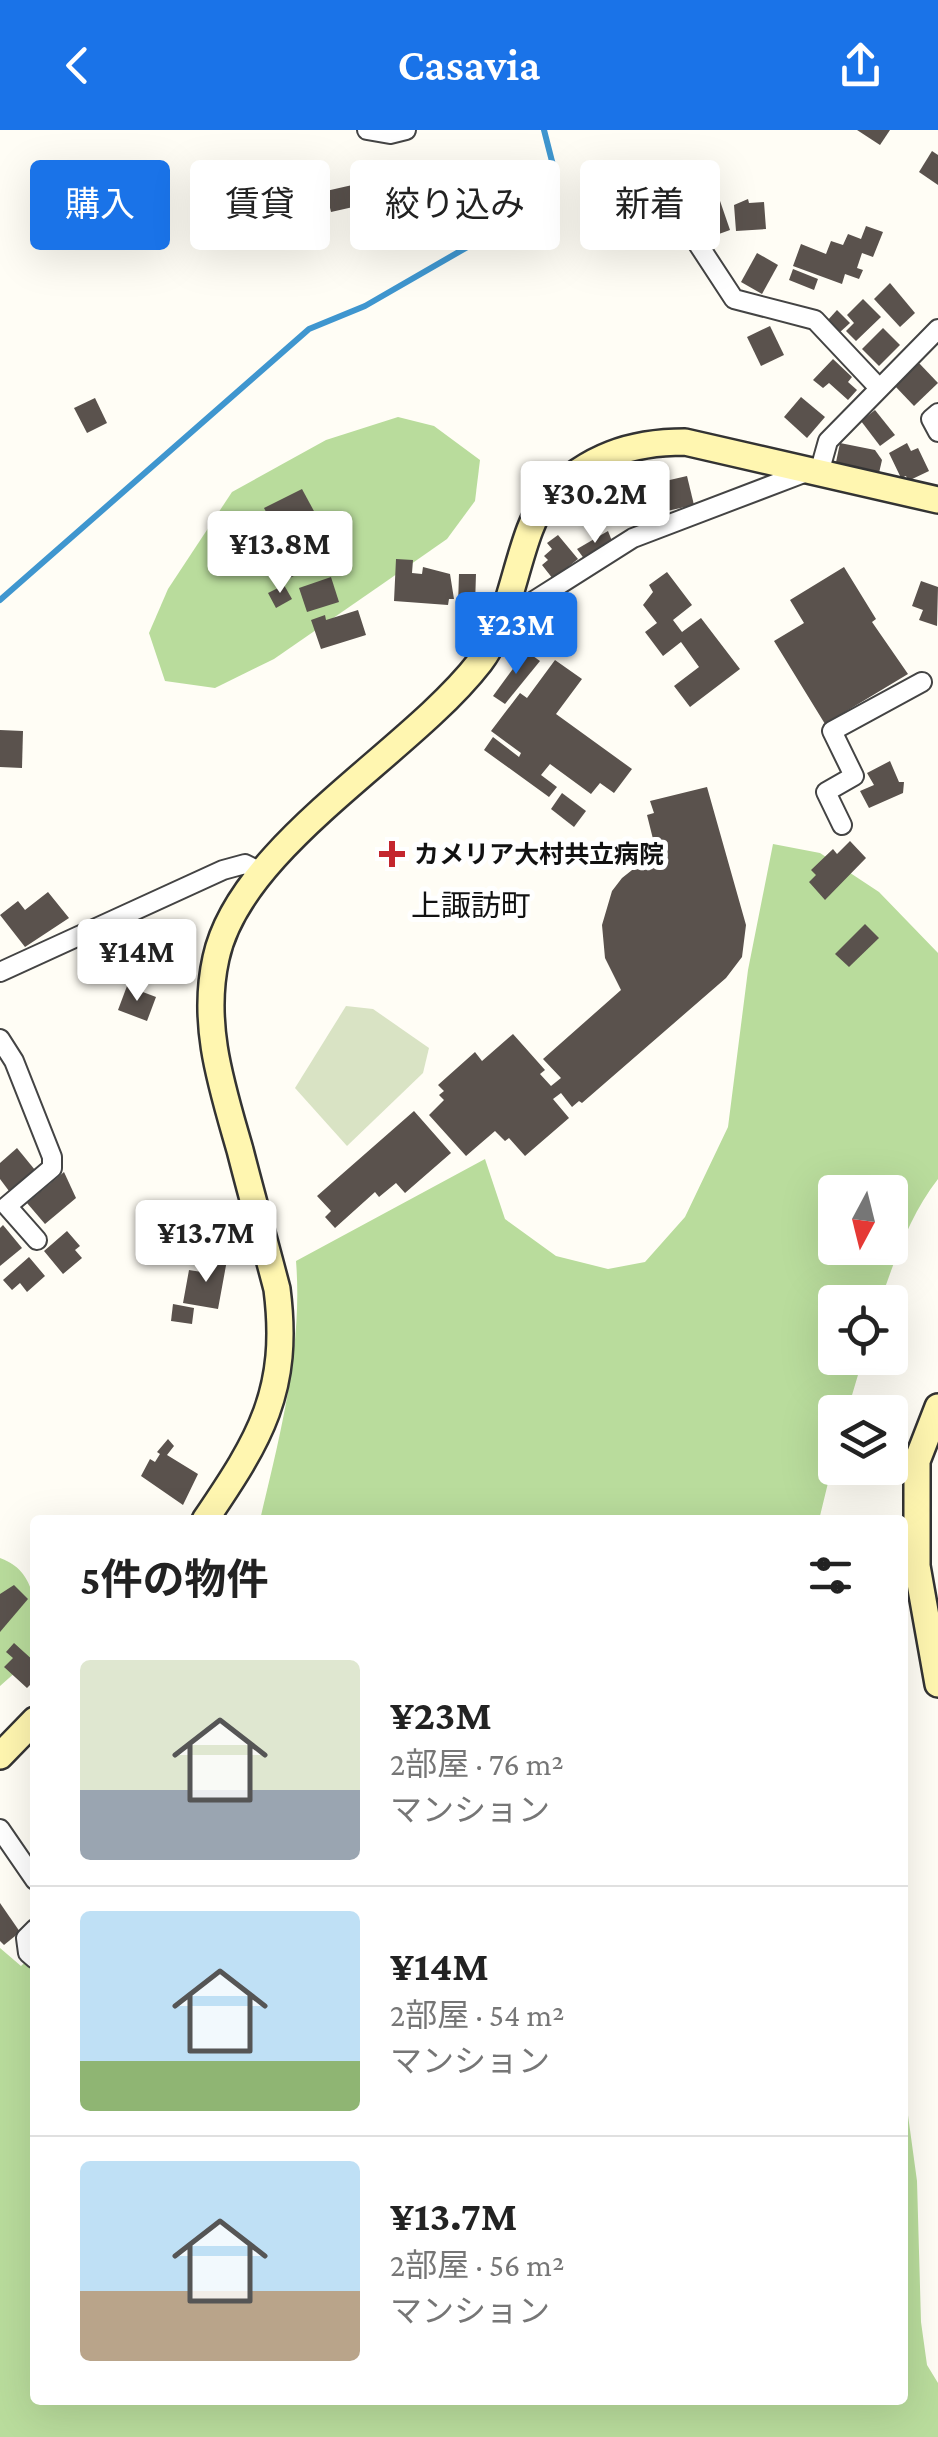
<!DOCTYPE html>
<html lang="ja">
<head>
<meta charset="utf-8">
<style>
  body { margin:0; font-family:"Crimson Pro","Noto Sans JP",serif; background:#f6f6f6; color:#222; height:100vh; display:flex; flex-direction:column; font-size:38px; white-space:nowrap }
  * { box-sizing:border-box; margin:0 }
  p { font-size:32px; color:#767676 }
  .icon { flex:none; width:55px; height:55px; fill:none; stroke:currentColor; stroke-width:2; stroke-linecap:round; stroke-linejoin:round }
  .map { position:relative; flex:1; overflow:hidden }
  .drawer { position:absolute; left:30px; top:1385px; width:878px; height:890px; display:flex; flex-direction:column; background:#fff; border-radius:10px; box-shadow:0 10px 40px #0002 }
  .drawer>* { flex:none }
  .guide { position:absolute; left:30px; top:30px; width:880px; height:90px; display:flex; gap:20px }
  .needle { width:65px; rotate:187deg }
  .tools { position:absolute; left:818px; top:1045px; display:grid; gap:20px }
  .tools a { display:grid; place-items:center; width:90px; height:90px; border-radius:10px; background:#fff; box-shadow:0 10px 40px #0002; font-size:50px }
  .price { position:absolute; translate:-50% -85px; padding:0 22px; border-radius:10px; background:#fff; color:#222; font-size:32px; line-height:65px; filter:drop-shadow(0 2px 5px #0008) }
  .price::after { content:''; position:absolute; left:50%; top:60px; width:30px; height:22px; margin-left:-15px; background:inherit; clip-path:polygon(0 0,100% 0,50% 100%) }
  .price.current { background:#1a73e8; color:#fff }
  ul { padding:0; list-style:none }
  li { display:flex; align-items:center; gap:30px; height:250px; padding:0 50px }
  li+li { border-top:2px solid #e0e0e0 }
  li span { display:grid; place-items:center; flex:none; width:280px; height:200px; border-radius:10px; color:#555 }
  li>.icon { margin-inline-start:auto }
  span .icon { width:120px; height:120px; fill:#fffc; stroke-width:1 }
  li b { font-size:42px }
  h2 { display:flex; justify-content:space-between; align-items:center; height:120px; padding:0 50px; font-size:42px }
  .chip { padding:0 35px; border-radius:10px; background:#fff; box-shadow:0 10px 40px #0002; font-size:35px; line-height:90px }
  .chip.current { background:#1a73e8; color:#fff }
  header { display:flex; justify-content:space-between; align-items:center; height:130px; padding:0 50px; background:#1a73e8; color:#fff; font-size:45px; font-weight:600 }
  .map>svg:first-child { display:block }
  .forest { fill:#b9dc9c; fill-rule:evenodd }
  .cemetery { fill:#d9e3c4 }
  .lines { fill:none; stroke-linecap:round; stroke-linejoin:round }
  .stream { stroke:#3f96cf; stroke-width:6 }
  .building { fill:#5a524d }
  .street-casing { stroke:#444; stroke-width:22 }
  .secondary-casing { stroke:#333; stroke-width:30 }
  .street { stroke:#fff; stroke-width:18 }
  .secondary { stroke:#fff6b0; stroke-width:25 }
  .poi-dot { fill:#c4262e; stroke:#fff; stroke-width:4 }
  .labels { text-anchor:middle; stroke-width:10; stroke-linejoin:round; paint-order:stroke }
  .poi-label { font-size:25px; font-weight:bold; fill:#111; stroke:#fff; text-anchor:start }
  .quarter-label { font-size:30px; fill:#111; stroke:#fff }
</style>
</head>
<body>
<header><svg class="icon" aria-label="back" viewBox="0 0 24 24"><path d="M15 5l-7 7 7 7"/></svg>Casavia<svg class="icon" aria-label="share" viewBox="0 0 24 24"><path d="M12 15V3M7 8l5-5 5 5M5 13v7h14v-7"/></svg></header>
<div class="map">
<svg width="938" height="2307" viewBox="0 0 938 2307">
  <rect width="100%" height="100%" fill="#fffdf5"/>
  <g class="forest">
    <path d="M398,287L434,296L480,330L475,371L447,409L381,455L274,529L215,558L165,551L149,503L168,459L232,362L326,310Z"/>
    <path d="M773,714L820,723L879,762L938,823V1049C910,1085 895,1129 880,1172H835V1228H863L847,1282H835V1324L819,1390H260C280,1306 303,1217 296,1131L485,1029L505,1089L556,1126L608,1139L645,1132L685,1087L728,997L748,840ZM835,1062H890V1118H835Z"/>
    <path d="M0,1428C42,1443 35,1488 35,1525L0,1556Z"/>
    <path d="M0,1818L21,1836L35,1823V2270H902L903,1893L907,1978L917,2051L921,2192L927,2235L938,2253V2307H0Z"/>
  </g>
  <path class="cemetery" d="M346,876L373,879L429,918L423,943L347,1016L295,958Z"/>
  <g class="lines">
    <path class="stream" d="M0,470L309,199L365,176L542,74L556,47L544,0"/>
  </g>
  <g class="building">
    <path d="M857,0H890L880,15Z"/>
    <path d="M932,21L938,25V55L919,42Z"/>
    <path d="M392,46L397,65L392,66L394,76L364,83L362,75L331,82L326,61Z"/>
    <path d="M719,68L730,100L705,109L693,77Z"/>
    <path d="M748,69L749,73L764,72L766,99L736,101L734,75Z"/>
    <path d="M866,96L883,102L873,127L862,123L857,138L863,140L859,149L845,144L842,154L793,136L801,114L826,124L831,111L843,115L848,104L861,109Z"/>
    <path d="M757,123L778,135L762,164L741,152Z"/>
    <path d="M793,139L818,149L814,160L789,150Z"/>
    <path d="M890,153L915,183L900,197L874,169Z"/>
    <path d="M863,169L881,187L856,211L846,201L854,193L847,185Z"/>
    <path d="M837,180L850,193L839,203L827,191Z"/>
    <path d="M770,196L784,225L761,236L747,207Z"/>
    <path d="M883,198L900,215L879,236L862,219Z"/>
    <path d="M833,229L852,247L848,252L857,260L848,270L829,253L823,258L813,250Z"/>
    <path d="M918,232L938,253L914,276L894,255Z"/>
    <path d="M801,267L825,287L807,308L784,287Z"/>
    <path d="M95,268L107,293L87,303L74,278Z"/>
    <path d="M875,280L895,305L880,316L861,291Z"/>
    <path d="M840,313L875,320L882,330L879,343L835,337Z"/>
    <path d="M907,313L911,321L918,318L929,341L908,351L906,346L901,348L889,323Z"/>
    <path d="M687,346L694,375L667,381L661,352Z"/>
    <path d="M646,350L655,386L635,390L627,355Z"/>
    <path d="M302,359L315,383L277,403L264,378Z"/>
    <path d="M608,401L612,411L585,430L577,419Z"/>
    <path d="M558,405L578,429L553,449L542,435L548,430L544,426L552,419L547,413Z"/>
    <path d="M310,415L319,433L284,451L275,433Z"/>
    <path d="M396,429L413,430L412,443L422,444L423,437L450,444L454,469H449L448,475L394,471Z"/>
    <path d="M844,437L876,489L872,492L908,544L825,594L774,511L804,493L790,470Z"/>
    <path d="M667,442L692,475L673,490L682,502L701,488L740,539L690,577L674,556L699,537L681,512L663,526L645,502L657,493L643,475L653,462L649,455Z"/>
    <path d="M459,444H476L475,475H458Z"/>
    <path d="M331,447L339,472L307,482L299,458Z"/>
    <path d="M921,451L938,457L937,496L919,490L923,480L912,476Z"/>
    <path d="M284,455L292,469L276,478L268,463Z"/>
    <path d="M358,480L366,505L321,519L311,490L325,485L326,490Z"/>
    <path d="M526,521L540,531L505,574L493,566Z"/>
    <path d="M555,530L582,549L556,584L632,639L614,663L600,653L591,664L550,634L541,645L557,657L549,667L484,620L493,607L519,627L521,623L491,601L520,563L527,568Z"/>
    <path d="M0,600L23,601L22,638L0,637Z"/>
    <path d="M890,631L899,652H904L903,663L869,678L860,661L874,655L867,643Z"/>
    <path d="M707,657L746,795L742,827L726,848L582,973L579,971L572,977L561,963L553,969L569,988L525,1026L509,1008L505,1011L495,1001L466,1026L429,985L444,970L439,965L444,961L438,955L475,922L482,931L513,904L545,940L540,944L551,956L561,948L543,929L621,860L605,828L602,795L612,761L622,748L656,721L647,685L654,683L650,671Z"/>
    <path d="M562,663L586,681L574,697L551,679Z"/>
    <path d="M850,711L866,728L825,770L809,752L816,745L811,740L833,719L837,724Z"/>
    <path d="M48,762L69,788L25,817L0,785L18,771L25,780Z"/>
    <path d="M865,794L879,808L849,837L835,824Z"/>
    <path d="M127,805L180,824L171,849L154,842L151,848L118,831Z"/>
    <path d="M127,856L156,867L147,891L118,880Z"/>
    <path d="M414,981L451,1023L405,1063L396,1053L379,1067L375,1062L335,1098L325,1087L331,1081L317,1066Z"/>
    <path d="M17,1018L35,1040L9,1061L0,1049V1033Z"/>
    <path d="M64,1042L76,1068L45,1094L27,1073Z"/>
    <path d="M194,1091L225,1096L223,1114L216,1113L215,1120L194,1116Z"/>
    <path d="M3,1095L22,1118L0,1136V1098Z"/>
    <path d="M67,1101L80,1116L75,1120L82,1128L63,1144L44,1121Z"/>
    <path d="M29,1127L45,1146L27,1162L20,1153L12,1160L3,1150Z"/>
    <path d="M211,1127L227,1130L218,1179L183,1173L189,1140L208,1143Z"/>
    <path d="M173,1174L194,1178L192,1194L171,1191Z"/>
    <path d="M168,1309L174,1316L167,1325L198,1344L183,1375L141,1346L150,1329L155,1332L160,1324L157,1322Z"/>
    <path d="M14,1455L28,1469L0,1502V1464Z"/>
    <path d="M14,1513L35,1532V1550L27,1558L4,1537L13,1528L6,1522Z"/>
    <path d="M0,1773L20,1802L4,1815L0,1811Z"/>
  </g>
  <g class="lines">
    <g class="street-casing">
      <g id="street">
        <path d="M367,0L390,4L406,0"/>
        <path d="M696,111L734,169L815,190L879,258"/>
        <path d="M938,283L931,289L938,302"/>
        <path d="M819,343L828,311L938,199"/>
        <path d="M502,491L633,408L809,341"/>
        <path d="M842,695L826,662L854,646L832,601L922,552"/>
        <path d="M0,842L223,740L245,734L259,741"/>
        <path d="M0,909L14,931L52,1027V1038L7,1076L37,1110"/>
        <path d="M0,1699L35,1750"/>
        <path d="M35,1799L26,1808L28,1823L35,1829"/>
      </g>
    </g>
    <g class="secondary-casing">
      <g id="secondary">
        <path d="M938,1277L917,1331V1436L938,1554"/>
        <path d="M205,1390C260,1309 290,1261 277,1159C265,1113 252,1067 240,1020C222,957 201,895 216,828C240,716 409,624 480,532C514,489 518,398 549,366C588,327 630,312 685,312L938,370"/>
        <path d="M0,1626L35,1590"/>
      </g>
    </g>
    <use href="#street" class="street"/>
    <use href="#secondary" class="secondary"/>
  </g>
  <path class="poi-dot" d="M387 709h10v10h10v10h-10v10h-10v-10h-10v-10h10z"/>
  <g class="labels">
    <g class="poi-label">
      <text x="414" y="733">カメリア大村共立病院</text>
    </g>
    <g class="quarter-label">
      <text x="471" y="786">上諏訪町</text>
    </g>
  </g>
</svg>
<div class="tools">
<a><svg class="needle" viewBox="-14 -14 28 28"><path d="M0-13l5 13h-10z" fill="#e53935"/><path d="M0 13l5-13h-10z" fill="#767676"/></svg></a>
<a><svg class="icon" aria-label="locate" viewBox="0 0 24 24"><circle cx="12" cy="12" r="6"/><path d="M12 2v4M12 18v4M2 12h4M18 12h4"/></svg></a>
<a><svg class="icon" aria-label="layers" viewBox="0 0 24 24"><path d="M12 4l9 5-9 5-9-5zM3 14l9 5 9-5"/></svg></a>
</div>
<b class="price" style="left:595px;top:416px">¥30.2M</b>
<b class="price" style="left:280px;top:466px">¥13.8M</b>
<b class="price current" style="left:516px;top:547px">¥23M</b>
<b class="price" style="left:137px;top:874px">¥14M</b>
<b class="price" style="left:206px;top:1155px">¥13.7M</b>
<div class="guide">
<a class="chip current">購入</a>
<a class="chip">賃貸</a>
<a class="chip">絞り込み</a>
<a class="chip">新着</a>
</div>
<section class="drawer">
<h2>5件の物件<svg class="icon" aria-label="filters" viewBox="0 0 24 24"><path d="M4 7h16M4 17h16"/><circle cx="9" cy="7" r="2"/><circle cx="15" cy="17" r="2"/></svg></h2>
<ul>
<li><span style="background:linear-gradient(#dfe7d0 65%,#9aa5b1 0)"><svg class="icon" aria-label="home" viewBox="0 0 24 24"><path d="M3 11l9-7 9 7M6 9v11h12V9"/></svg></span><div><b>¥23M</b><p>2部屋 · 76 m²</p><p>マンション</p></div></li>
<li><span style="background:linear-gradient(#bfe0f5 75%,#8fb573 0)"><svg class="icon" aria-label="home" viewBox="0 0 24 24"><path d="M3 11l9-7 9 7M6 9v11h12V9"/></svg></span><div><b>¥14M</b><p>2部屋 · 54 m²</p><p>マンション</p></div></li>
<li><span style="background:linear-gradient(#bfe0f5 65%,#b9a48a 0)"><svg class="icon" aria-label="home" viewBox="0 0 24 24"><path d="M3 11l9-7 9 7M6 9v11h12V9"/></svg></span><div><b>¥13.7M</b><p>2部屋 · 56 m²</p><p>マンション</p></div></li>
</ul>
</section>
</div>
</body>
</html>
